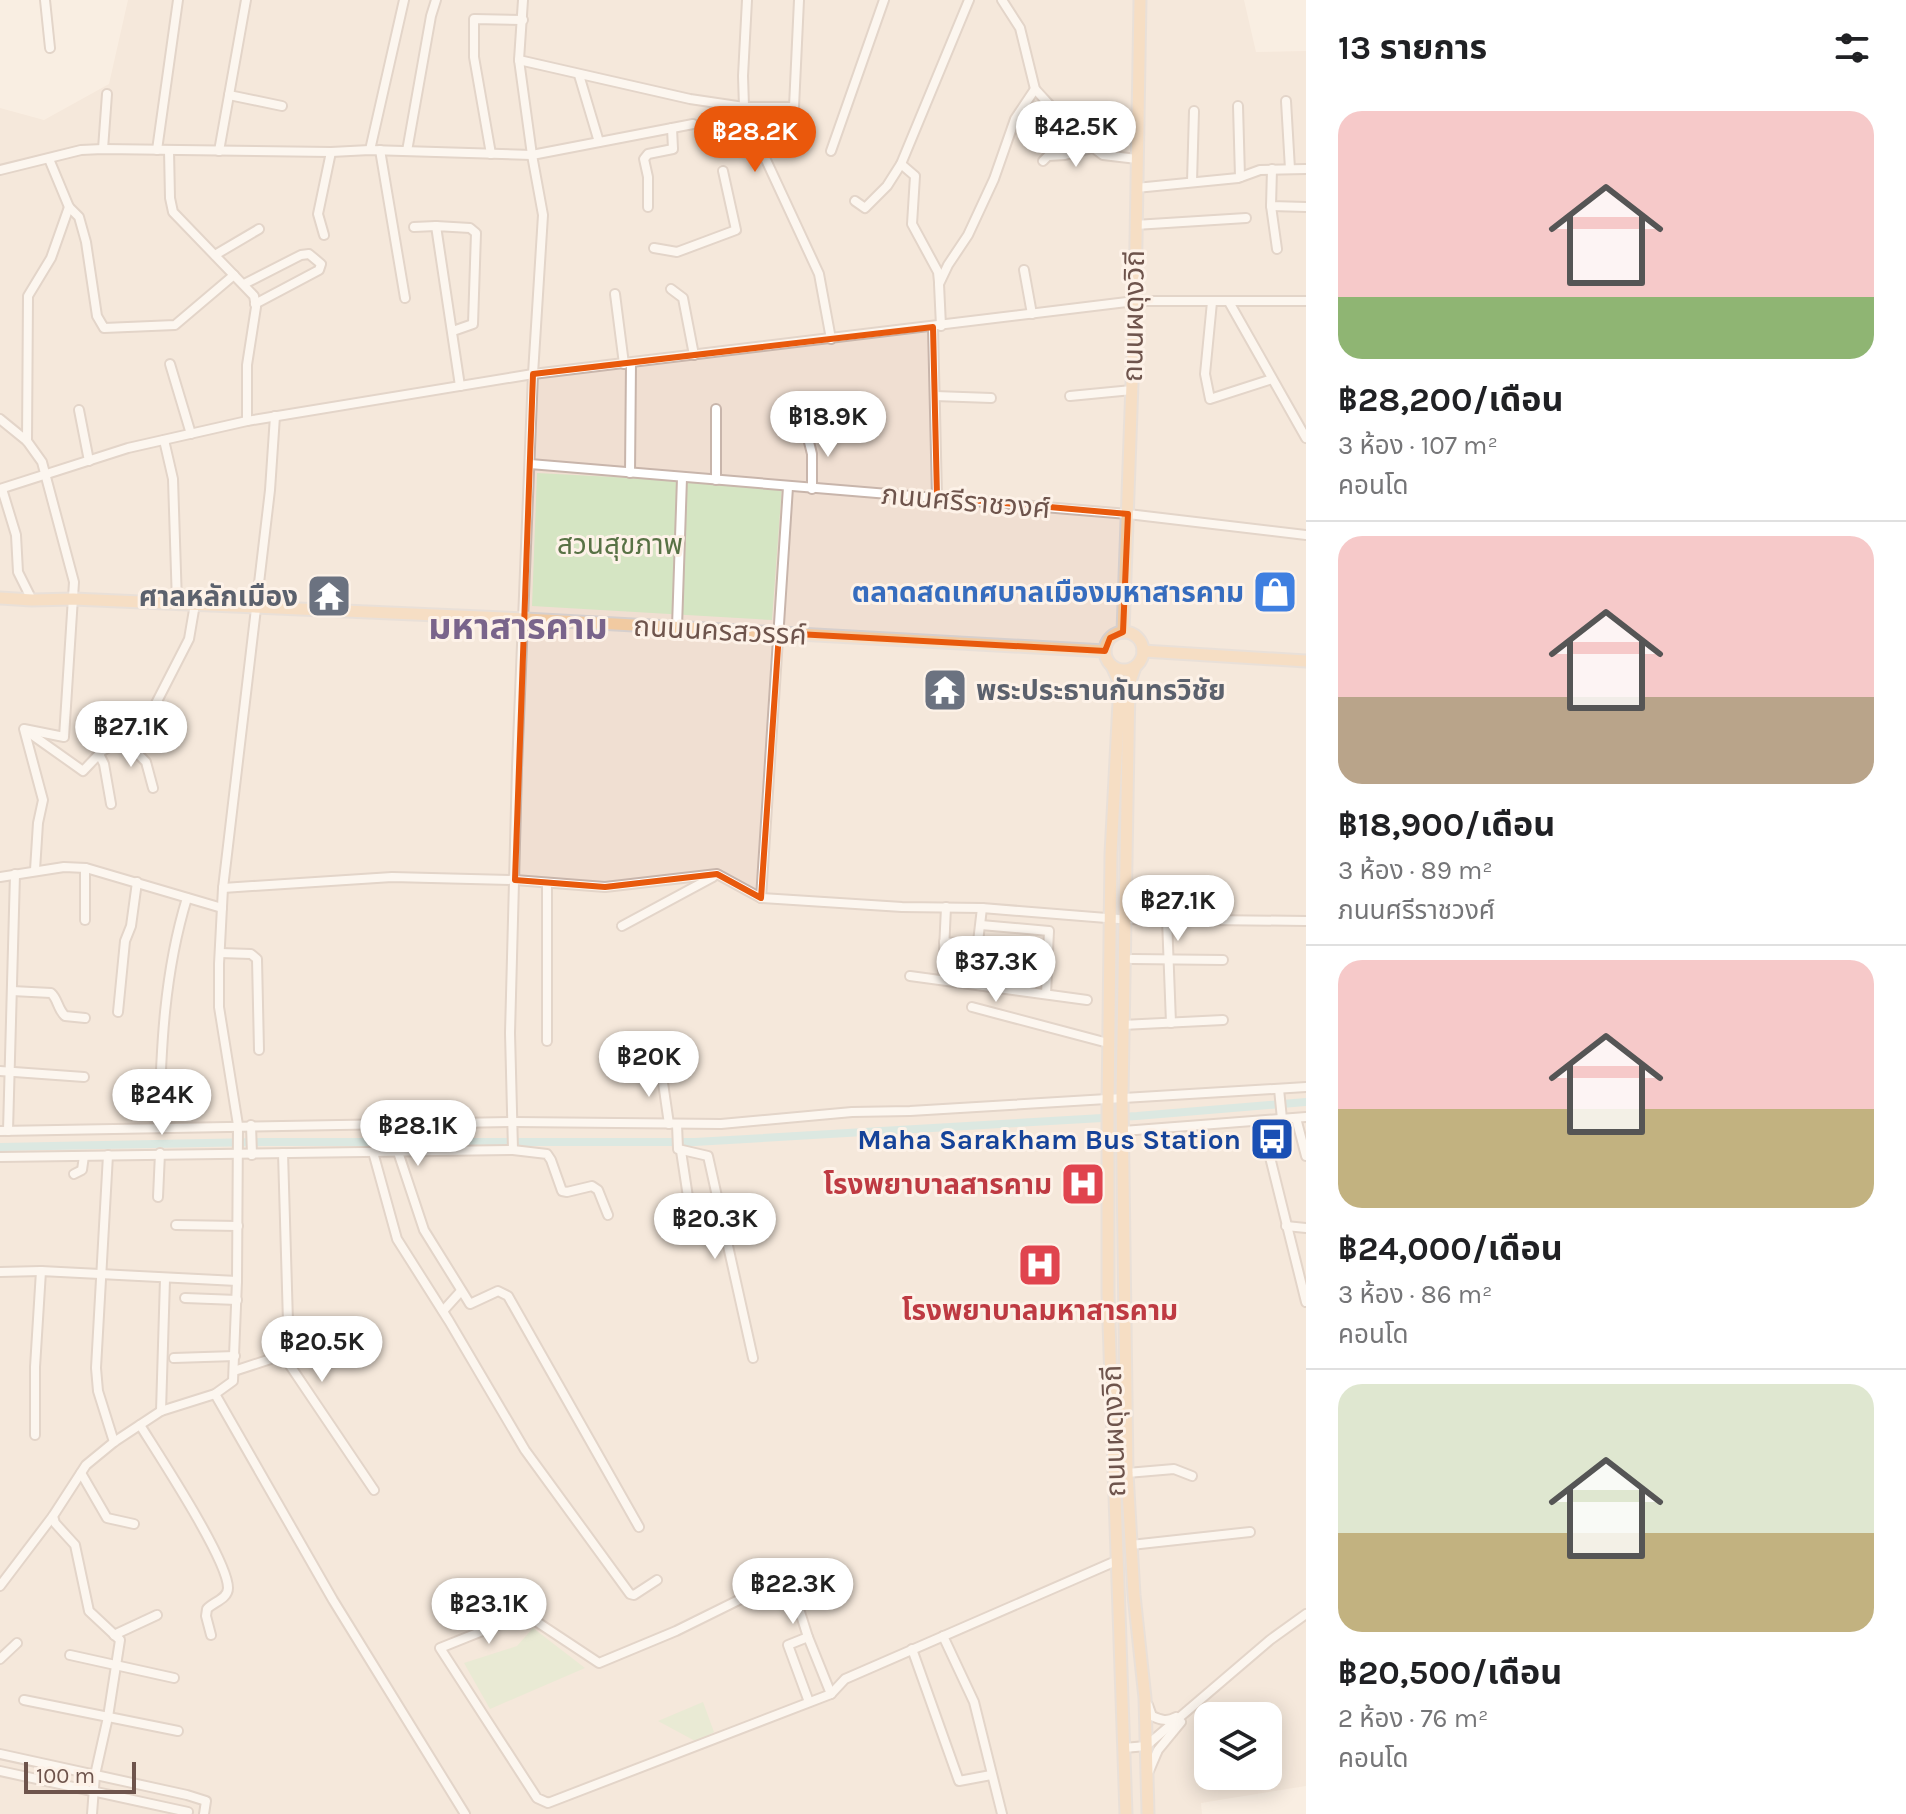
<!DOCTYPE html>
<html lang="th">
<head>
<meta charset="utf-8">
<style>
  body { margin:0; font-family:Karla,"Noto Sans Thai",sans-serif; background:#f6f6f6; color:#202124; height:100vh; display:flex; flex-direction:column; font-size:30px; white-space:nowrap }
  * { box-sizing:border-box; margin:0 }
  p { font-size:26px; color:#757577 }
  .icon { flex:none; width:44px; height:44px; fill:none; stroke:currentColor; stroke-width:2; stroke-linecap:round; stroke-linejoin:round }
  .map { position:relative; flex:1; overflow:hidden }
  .side { display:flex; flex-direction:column; background:#fff; width:600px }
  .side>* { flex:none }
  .controls { position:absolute; left:1194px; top:1702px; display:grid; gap:16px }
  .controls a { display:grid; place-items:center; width:88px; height:88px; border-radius:16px; background:#fff; box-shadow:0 4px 20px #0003; font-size:40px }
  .scale { position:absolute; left:24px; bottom:20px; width:112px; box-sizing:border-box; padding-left:8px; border:4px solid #6e544c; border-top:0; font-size:22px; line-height:28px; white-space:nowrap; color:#6e544c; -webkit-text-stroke:6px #fdf2e8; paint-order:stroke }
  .price { position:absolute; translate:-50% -68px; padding:0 18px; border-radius:28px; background:#fff; color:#222; font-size:26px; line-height:52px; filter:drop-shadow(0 2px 4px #0008) }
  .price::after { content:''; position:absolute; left:50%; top:48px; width:24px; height:18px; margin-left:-12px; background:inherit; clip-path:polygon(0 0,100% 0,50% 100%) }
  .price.active { background:#ea580c; color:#fff }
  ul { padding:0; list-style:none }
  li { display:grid; align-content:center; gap:16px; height:424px; padding:0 32px }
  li+li { border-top:2px solid #e0e0e0 }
  li span { display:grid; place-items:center; height:248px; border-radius:24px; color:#555 }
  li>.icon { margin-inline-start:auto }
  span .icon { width:144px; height:144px; fill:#fffc; stroke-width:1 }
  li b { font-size:34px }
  h2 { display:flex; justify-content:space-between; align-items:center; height:96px; padding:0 32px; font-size:34px }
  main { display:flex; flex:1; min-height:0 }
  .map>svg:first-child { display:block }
  .residential { fill:#f0dfd2; fill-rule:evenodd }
  .green { fill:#d5e5c3 }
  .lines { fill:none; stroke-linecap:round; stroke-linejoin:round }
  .canal { stroke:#b9dfe0; stroke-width:8 }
  .minor-casing { stroke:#c8b5ab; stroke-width:12 }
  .major-casing { stroke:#d6cfcd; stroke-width:15 }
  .minor { stroke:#fff; stroke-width:8 }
  .major { stroke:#f1caa1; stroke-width:11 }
  .marked { fill:none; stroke:#e8590c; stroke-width:6; stroke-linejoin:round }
  .labels { text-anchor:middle; stroke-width:6; stroke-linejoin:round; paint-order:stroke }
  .street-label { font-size:28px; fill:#6e544c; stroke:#fdf2e8 }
  .park-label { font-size:28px; fill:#587245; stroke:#fdf2e8 }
  .shop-label { font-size:28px; font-weight:bold; fill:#366cbe; stroke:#fdf2e8; text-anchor:end }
  .worship-label { font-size:28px; font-weight:bold; fill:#5b616d; stroke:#fdf2e8; text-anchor:end }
  .transit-label { font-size:28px; font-weight:bold; fill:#164399; stroke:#fdf2e8; text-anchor:end }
  .health-label { font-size:28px; font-weight:bold; fill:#be3a42; stroke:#fdf2e8; text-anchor:end }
  .district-label { font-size:36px; font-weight:bold; fill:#79648b; stroke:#fdf2e8 }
</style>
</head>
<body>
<main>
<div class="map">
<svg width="1306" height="1814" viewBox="0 0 1306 1814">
  <rect width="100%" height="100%" fill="#f9eee2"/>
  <path class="residential" d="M128,0H1244L1256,52L1306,51V1786L1201,1803L1202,1814H0V108L44,120L109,84ZM1208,1716H1268V1776H1208Z"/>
  <g class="green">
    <path d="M537,473L782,486L772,620L532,606Z"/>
    <path d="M533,1628L585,1668L490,1709L464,1663L517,1646Z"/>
    <path d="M703,1702L714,1732L697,1742L658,1721Z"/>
  </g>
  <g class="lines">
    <path class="canal" d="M0,1147L262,1142H695L1137,1116L1306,1102"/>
    <g class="minor-casing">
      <g id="minor">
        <path d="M45,0L50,48"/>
        <path d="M747,0L743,76L744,107L760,147L819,274L831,339"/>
        <path d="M1002,0L1020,28L1035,89L1079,137L1103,155L1137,159"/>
        <path d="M519,60L690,99L744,107H794L799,0"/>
        <path d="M579,75L599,142"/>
        <path d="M229,95L282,106"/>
        <path d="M1286,101L1290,169"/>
        <path d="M1238,106L1240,177"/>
        <path d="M103,149L107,94"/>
        <path d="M157,150L178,0"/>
        <path d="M169,150L170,198L173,212L254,296L256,307L247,365V421"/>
        <path d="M370,150L404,0"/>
        <path d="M380,150L405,298"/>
        <path d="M219,151L246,0"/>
        <path d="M407,151L431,16L436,0"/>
        <path d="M831,151L884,0"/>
        <path d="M491,154L474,57V19L523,20"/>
        <path d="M49,159L69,207L79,217L86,242L97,316L104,328L175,325L234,275"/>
        <path d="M1043,161L1048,156L1065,155L1092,148"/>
        <path d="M901,164L915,176L912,224L938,272L939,282"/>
        <path d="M1272,169L1271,206L1306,207"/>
        <path d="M0,170L81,150L103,149L331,152L370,150L532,155L693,124"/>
        <path d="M1192,182L1194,111"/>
        <path d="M1136,188L1238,178L1260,170L1306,169"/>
        <path d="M855,201L865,208L887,186L901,164L969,0"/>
        <path d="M1271,206L1277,249"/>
        <path d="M648,207V177L644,159L648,154L673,149L672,128"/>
        <path d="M1135,225L1246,218"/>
        <path d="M414,227L436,226"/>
        <path d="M324,235L318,214L331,152"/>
        <path d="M654,248L677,252L736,230L723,171"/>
        <path d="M215,255L259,229"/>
        <path d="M1024,270L1032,314"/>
        <path d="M244,284L301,255L309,254L321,264L319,270L255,304"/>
        <path d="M671,289L683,298L694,355"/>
        <path d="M615,294L624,364"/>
        <path d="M1212,302L1205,374L1210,399L1272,379"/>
        <path d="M1229,302L1306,438"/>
        <path d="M941,326L939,284L948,265L968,235L994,179L1015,119L1035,89"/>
        <path d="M933,327L937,497"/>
        <path d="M453,331L473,324L476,233L470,228L436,226L460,386"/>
        <path d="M170,364L191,434"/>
        <path d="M935,396L991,398"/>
        <path d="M1070,396L1132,390"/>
        <path d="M79,410L89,461"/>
        <path d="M0,419L27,441L42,462L74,582L64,737L24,729L43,800L38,823L35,870"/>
        <path d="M807,434L812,454V489"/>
        <path d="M164,440L173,479L177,603"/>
        <path d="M27,441L28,296L51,258L69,207"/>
        <path d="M530,464L1128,514L1306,535"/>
        <path d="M630,473L631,363"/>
        <path d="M716,480V409"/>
        <path d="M0,489L128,448L247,421L533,374L1135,301H1306"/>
        <path d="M2,489L16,535L18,572L32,600"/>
        <path d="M677,627L682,478"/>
        <path d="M28,732L83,771L102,751L129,735L149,717L189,639L195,604"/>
        <path d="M129,735L138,754L146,762L153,788"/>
        <path d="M99,754L104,764L111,804"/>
        <path d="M0,877L64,867L86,868L222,908"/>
        <path d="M223,888L392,877L515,880L605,887L717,874L761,898L902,907L982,908L1119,919L1306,921"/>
        <path d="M761,898L788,487"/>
        <path d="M1167,919L1171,1023"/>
        <path d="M85,920V868"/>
        <path d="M981,925L1049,931L1046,994"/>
        <path d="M622,926L713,877"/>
        <path d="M944,942L978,945"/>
        <path d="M220,953L251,954L257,959L259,1050"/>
        <path d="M1132,959L1223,960"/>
        <path d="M943,972L946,907"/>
        <path d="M910,976L1087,1000"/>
        <path d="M973,984L982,908"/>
        <path d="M12,991L51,993C58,999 57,1008 65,1016L85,1018"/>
        <path d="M972,1007L1108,1043"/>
        <path d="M118,1012L125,941L131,926L137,882"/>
        <path d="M1122,1025L1223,1020"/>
        <path d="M547,1041V883"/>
        <path d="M661,1069L669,1124"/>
        <path d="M0,1071L84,1077"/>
        <path d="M1279,1089L1282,1119"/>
        <path d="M1296,1118L1306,1156"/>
        <path d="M1261,1121L1306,1302"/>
        <path d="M677,1124L678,1149L708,1156L753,1358"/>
        <path d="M251,1125L252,1155"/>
        <path d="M159,1127C161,1048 164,973 187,898"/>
        <path d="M0,1131L514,1122L721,1124L852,1112L910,1111L1306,1087"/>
        <path d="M8,1131L15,874"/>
        <path d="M1123,1131L1306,1117"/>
        <path d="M513,1150L510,1033L517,768L533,374L543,215L532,155L519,60L523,0"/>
        <path d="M373,1152L397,1239L449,1321L525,1450L630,1594L634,1595L657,1580"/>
        <path d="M398,1152L424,1230L470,1304L498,1291L508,1296L639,1527"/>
        <path d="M283,1153L288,1322"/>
        <path d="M108,1155L96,1368L98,1391L114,1442"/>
        <path d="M0,1157L513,1150L547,1154L551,1160L562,1191L567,1192L592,1186L598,1190L608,1215"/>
        <path d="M74,1174L82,1170L84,1156"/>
        <path d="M158,1197L160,1153"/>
        <path d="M176,1225L238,1226"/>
        <path d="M1286,1226L1306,1228"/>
        <path d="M672,1237L693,1230L681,1151"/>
        <path d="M0,1272L41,1271"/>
        <path d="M185,1298L237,1300"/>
        <path d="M443,1311L461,1291"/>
        <path d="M174,1358L235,1356"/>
        <path d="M234,1371L283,1355L374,1490"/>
        <path d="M215,1394L333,1600L465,1814"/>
        <path d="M161,1411L165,1279"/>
        <path d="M140,1425C158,1454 228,1560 228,1588C228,1599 213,1602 207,1609L206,1616L211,1635"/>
        <path d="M35,1435V1367L41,1271L237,1281"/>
        <path d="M81,1473L107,1518L134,1524"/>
        <path d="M1127,1473L1174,1469L1192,1476"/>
        <path d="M1131,1545L1250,1532"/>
        <path d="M0,1586L53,1516"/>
        <path d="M114,1635L157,1615"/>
        <path d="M943,1636L974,1702L1002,1814"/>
        <path d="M808,1637L791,1584H771L676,1631L599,1663L525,1614L440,1648L537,1798L548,1803L831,1694L845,1679L1116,1561"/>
        <path d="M912,1649L959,1781L991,1775"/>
        <path d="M70,1655L174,1678"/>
        <path d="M0,1659L17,1643"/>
        <path d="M24,1700L178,1731"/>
        <path d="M809,1702L788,1645L808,1637L831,1694"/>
        <path d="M1148,1705L1152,1716C1161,1720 1167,1722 1176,1717"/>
        <path d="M1124,1748L1146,1746L1270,1640L1306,1614"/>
        <path d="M0,1754L187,1795L206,1801L204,1814"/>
        <path d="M0,1771L188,1812"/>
        <path d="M1149,1771L1158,1750L1181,1722"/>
        <path d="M92,1814L95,1775L108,1717L120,1640L89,1611L75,1545L55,1523L53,1516L86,1465L114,1442L161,1411L215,1394L233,1381L237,1281L238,1125L219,1007V964L223,888L270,490L275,416"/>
      </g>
    </g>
    <g class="major-casing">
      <g id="major">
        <path d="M0,598L32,600L73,599L525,619L1105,651"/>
        <circle cx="1124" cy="651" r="19"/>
        <path d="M1123,632L1135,301L1140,0"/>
        <path d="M1143,651L1306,661"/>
        <path d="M1112,666L1120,683L1111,854L1108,1106V1294L1126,1814"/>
        <path d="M1135,667L1129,684L1122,1097L1127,1473L1134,1595L1145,1698L1148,1814"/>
      </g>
    </g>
    <use href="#minor" class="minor"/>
    <use href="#major" class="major"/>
  </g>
  <path d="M0 0H1306V1814H0ZM933,327L937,497L1128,514L1123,632L1110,638L1105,651L779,633L761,898L717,874L605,887L515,880L533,374Z" fill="#f9eee2" fill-opacity=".55" fill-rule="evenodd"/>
  <path class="marked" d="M933,327L937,497L1128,514L1123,632L1110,638L1105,651L779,633L761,898L717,874L605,887L515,880L533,374Z"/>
  <defs>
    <g id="shop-square" transform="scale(2.3)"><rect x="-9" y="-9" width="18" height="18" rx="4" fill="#3f7fe0" stroke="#fdf2e8"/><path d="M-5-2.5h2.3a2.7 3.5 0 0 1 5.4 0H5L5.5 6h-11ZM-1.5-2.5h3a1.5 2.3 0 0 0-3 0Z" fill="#fff"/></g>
    <g id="temple-square" transform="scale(2.3)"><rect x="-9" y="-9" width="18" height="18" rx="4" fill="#6b7280" stroke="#fdf2e8"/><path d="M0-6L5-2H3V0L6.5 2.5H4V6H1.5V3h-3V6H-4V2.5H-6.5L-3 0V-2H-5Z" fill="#fff"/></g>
    <g id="bus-square" transform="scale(2.3)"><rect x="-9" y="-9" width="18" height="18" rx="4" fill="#1a4fb4" stroke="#fdf2e8"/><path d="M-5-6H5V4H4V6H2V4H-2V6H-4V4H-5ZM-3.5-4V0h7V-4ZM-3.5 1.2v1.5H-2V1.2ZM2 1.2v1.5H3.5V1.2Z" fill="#fff"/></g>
    <g id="hospital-square" transform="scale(2.3)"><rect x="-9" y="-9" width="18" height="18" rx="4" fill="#e0444e" stroke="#fdf2e8"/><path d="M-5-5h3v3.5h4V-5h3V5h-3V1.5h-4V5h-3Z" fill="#fff"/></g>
  </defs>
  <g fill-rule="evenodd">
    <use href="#shop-square" x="1275" y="592"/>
    <use href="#temple-square" x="329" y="596"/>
    <use href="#temple-square" x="945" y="690"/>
    <use href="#bus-square" x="1272" y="1139"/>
    <use href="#hospital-square" x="1083" y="1184"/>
    <use href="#hospital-square" x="1040" y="1265"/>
  </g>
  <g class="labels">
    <g class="street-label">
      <text transform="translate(1133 316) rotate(-89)" y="10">ถนนผดุงวิถี</text>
      <text transform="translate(966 501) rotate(5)" y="10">ภนนศรีราชวงศ์</text>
      <text transform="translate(720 630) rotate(3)" y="10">ถนนนครสวรรค์</text>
      <text transform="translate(1113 1431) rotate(-92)" y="10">ถนนผดุงวิถี</text>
    </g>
    <g class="park-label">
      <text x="620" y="554">สวนสุขภาพ</text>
    </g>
    <g class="shop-label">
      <text x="1244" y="602">ตลาดสดเทศบาลเมืองมหาสารคาม</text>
    </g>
    <g class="worship-label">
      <text x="298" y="606">ศาลหลักเมือง</text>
      <text x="976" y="700" text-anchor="start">พระประธานกันทรวิชัย</text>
    </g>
    <g class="transit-label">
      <text x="1241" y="1149">Maha Sarakham Bus Station</text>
    </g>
    <g class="health-label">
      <text x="1052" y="1194">โรงพยาบาลสารคาม</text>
      <text x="1040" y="1320" text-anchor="middle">โรงพยาบาลมหาสารคาม</text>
    </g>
    <g class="district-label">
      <text x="518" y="639">มหาสารคาม</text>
    </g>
  </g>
</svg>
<div class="controls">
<a><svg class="icon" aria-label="layers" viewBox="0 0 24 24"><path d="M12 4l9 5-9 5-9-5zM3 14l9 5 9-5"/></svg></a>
</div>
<div class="scale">100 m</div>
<b class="price" style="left:1076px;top:169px">฿42.5K</b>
<b class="price active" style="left:755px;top:174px">฿28.2K</b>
<b class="price" style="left:828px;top:459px">฿18.9K</b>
<b class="price" style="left:131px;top:769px">฿27.1K</b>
<b class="price" style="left:1178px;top:943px">฿27.1K</b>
<b class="price" style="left:996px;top:1004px">฿37.3K</b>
<b class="price" style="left:649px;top:1099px">฿20K</b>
<b class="price" style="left:162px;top:1137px">฿24K</b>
<b class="price" style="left:418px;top:1168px">฿28.1K</b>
<b class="price" style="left:715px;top:1261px">฿20.3K</b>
<b class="price" style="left:322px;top:1384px">฿20.5K</b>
<b class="price" style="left:793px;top:1626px">฿22.3K</b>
<b class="price" style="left:489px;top:1646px">฿23.1K</b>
</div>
<section class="side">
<h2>13 รายการ<svg class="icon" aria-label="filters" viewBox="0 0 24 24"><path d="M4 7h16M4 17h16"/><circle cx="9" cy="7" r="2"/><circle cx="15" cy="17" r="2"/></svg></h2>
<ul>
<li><span style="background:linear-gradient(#f6c9c9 75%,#8fb573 0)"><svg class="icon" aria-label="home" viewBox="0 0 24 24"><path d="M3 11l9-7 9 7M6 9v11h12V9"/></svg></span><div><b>฿28,200/เดือน</b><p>3 ห้อง · 107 m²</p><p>คอนโด</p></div></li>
<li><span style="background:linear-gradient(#f6c9c9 65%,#b9a48a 0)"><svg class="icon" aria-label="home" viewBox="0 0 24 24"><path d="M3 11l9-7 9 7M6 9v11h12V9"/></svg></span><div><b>฿18,900/เดือน</b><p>3 ห้อง · 89 m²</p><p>ภนนศรีราชวงศ์</p></div></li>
<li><span style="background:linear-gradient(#f6c9c9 60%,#c2b280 0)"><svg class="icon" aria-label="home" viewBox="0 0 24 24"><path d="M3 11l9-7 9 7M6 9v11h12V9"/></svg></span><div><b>฿24,000/เดือน</b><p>3 ห้อง · 86 m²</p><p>คอนโด</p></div></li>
<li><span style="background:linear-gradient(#dfe7d0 60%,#c2b280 0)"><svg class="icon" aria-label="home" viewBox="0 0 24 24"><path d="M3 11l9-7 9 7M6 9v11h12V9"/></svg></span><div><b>฿20,500/เดือน</b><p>2 ห้อง · 76 m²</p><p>คอนโด</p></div></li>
</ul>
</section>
</main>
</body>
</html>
